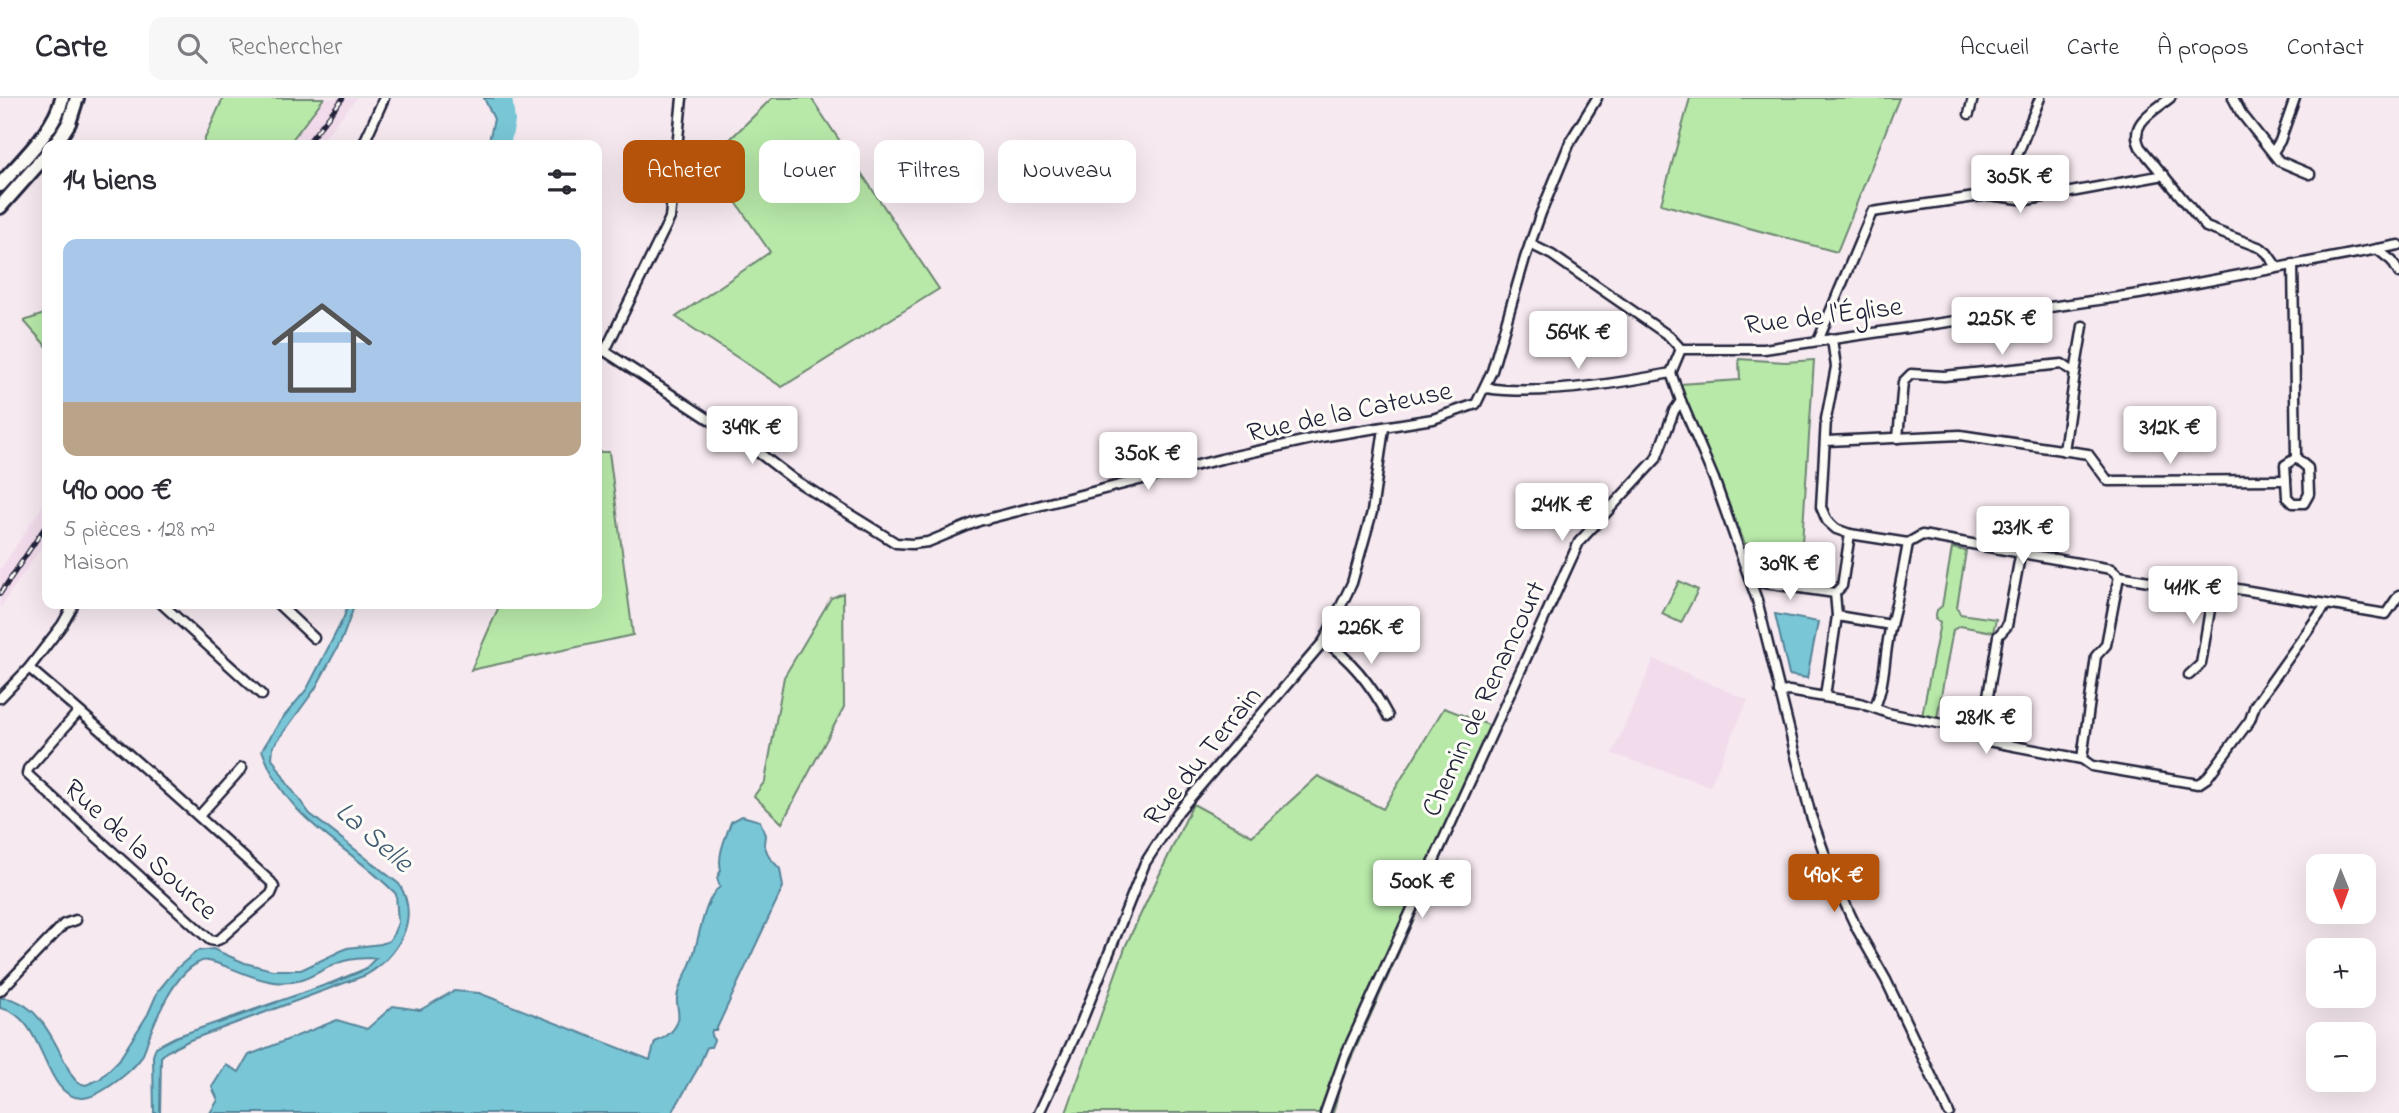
<!DOCTYPE html>
<html lang="fr">
<head>
<meta charset="utf-8">
<style>
  body { margin:0; font-family:"Indie Flower",sans-serif; background:#f7f7f7; color:#2b2b33; height:100vh; display:flex; flex-direction:column; font-size:26px; white-space:nowrap }
  * { box-sizing:border-box; margin:0 }
  p { font-size:23px; color:#7c7c81 }
  .icon { flex:none; width:38px; height:38px; fill:none; stroke:currentColor; stroke-width:2; stroke-linecap:round; stroke-linejoin:round }
  .map { position:relative; flex:1; overflow:hidden }
  .details { position:absolute; left:42px; top:42px; width:560px; height:469px; display:flex; flex-direction:column; background:#fff; border-radius:14px; box-shadow:0 7px 28px #0002 }
  .details>* { flex:none }
  .guide { position:absolute; left:623px; top:42px; width:665px; height:63px; display:flex; gap:14px }
  .needle { width:46px; rotate:179deg }
  .fabs { position:absolute; left:2306px; top:756px; display:grid; gap:14px }
  .fabs a { display:grid; place-items:center; width:70px; height:70px; border-radius:14px; background:#fff; box-shadow:0 7px 28px #0002; font-size:35px }
  .price { position:absolute; translate:-50% -60px; padding:0 16px; border-radius:7px; background:#fff; color:#222; font-size:23px; line-height:46px; filter:drop-shadow(0 2px 4px #0008) }
  .price::after { content:''; position:absolute; left:50%; top:42px; width:21px; height:16px; margin-left:-10px; background:inherit; clip-path:polygon(0 0,100% 0,50% 100%) }
  .price.on { background:#b45309; color:#fff }
  ul { padding:0; list-style:none }
  li { display:grid; align-content:center; gap:14px; height:371px; padding:0 21px }
  li+li { border-top:2px solid #e1e1e2 }
  li span { display:grid; place-items:center; height:217px; border-radius:14px; color:#555 }
  li>.icon { margin-inline-start:auto }
  span .icon { width:126px; height:126px; fill:#fffc; stroke-width:1 }
  li b { font-size:30px }
  h2 { display:flex; justify-content:space-between; align-items:center; height:84px; padding:0 21px; font-size:30px }
  .chip { padding:0 24px; border-radius:14px; background:#fff; box-shadow:0 7px 28px #0002; font-size:24px; line-height:63px }
  .chip.on { background:#b45309; color:#fff }
  header { display:flex; align-items:center; gap:42px; box-sizing:border-box; height:98px; padding:0 35px; background:#fff; border-bottom:2px solid #e1e1e2 }
  header strong { font-size:33px }
  nav { display:flex; gap:38px; margin-inline-start:auto; font-size:24px }
  .search { width:490px; height:63px; background:#f7f7f7; display:flex; align-items:center; gap:18px; box-sizing:border-box; padding:0 24px; border-radius:14px; color:#7c7c81; font-size:26px }
  .map>svg:first-child { display:block }
  .built { fill:#f2dcec }
  .green { fill:#b8e9a9; stroke:#6d8672; stroke-width:2 }
  .water { fill:#79c6d7; stroke:#568499; stroke-width:2 }
  .lines { fill:none; stroke-linecap:round; stroke-linejoin:round }
  .stream { stroke:#568499; stroke-width:2.5 }
  .river { stroke:#79c6d7; stroke-width:18 }
  .minor-casing { stroke:#22223b; stroke-width:13 }
  .primary-casing { stroke:#22223b; stroke-width:18 }
  .minor { stroke:#fdfcf7; stroke-width:8 }
  .primary { stroke:#fdfcf7; stroke-width:12 }
  .rail-casing { stroke:#22223b; stroke-width:5 }
  .rail { stroke:#fdfcf7; stroke-width:2.5; stroke-dasharray:8; stroke-linecap:butt }
  .labels { text-anchor:middle; stroke-width:6; stroke-linejoin:round; paint-order:stroke }
  .street-label { font-size:28px; fill:#22223b; stroke:#fdfcf7 }
  .water-label { font-size:30px; font-style:italic; fill:#405b72; stroke:#fdfcf7 }
</style>
</head>
<body>
<header>
<strong>Carte</strong>
<div class="search"><svg class="icon" aria-label="search" viewBox="0 0 24 24"><circle cx="10" cy="10" r="6"/><path d="M15 15l6 6"/></svg>Rechercher</div>
<nav><a>Accueil</a><a>Carte</a><a>À propos</a><a>Contact</a></nav>
</header>
<div class="map">
<svg width="2399" height="1015" viewBox="0 0 2399 1015">
  <rect width="100%" height="100%" fill="#f6e9f0"/>
  <filter id="ink" filterUnits="userSpaceOnUse"><feTurbulence type="fractalNoise" baseFrequency=".0143" numOctaves="2"/><feDisplacementMap in="SourceGraphic" scale="14" xChannelSelector="R" yChannelSelector="G"/><feConvolveMatrix kernelMatrix="1 2 1 2 8 2 1 2 1" color-interpolation-filters="sRGB"/></filter>
  <g filter="url(#ink)">
    <g class="built">
      <path d="M324,0H357L318,47H288Z"/>
      <path d="M47,401V441L0,510V472Z"/>
      <path d="M1654,561L1748,602L1710,688L1612,656Z"/>
    </g>
    <g class="green">
      <path d="M223,0H324L288,47H202Z"/>
      <path d="M772,0H811L939,191L782,289L676,219L770,154L708,63Z"/>
      <path d="M1690,0H1899L1837,154L1661,106Z"/>
      <path d="M47,215V249L24,223Z"/>
      <path d="M1739,261L1785,264L1814,262L1802,445L1745,446L1680,286L1740,282Z"/>
      <path d="M597,354H609L633,537L471,572L500,506H597Z"/>
      <path d="M1952,450L1966,453L1957,509L1960,516L1996,521L1993,534L1960,528L1953,532L1937,620L1922,618L1940,525L1935,521L1937,512L1942,508Z"/>
      <path d="M1679,483L1698,492L1681,525L1662,516Z"/>
      <path d="M843,495L844,609L782,725L754,698L765,683L784,579L831,500Z"/>
      <path d="M1444,610L1499,631L1342,981L1333,1015H1066L1126,847L1193,706L1252,738L1318,678L1383,711Z"/>
    </g>
    <g class="water">
      <path d="M484,0H494C503,17 501,29 497,47H488L494,21Z"/>
      <path d="M348,506H355L342,541L315,591L273,649L272,660L287,685L310,716L399,786C421,821 398,858 366,877L190,942L166,954L161,959L160,1015H154L153,958L156,949L175,939L334,884L365,871L376,860C367,860 354,860 344,863C317,871 308,888 274,884C249,881 230,867 208,863C205,862 201,863 198,865C173,876 151,930 144,954C139,969 98,1001 81,1000C42,999 46,918 0,910V900C39,899 57,950 72,978L78,985L86,987L100,981L119,962L148,916L158,893L176,871L197,853L213,851L245,865L272,872H301L347,850L381,846L389,843L393,837L398,825L396,796C345,743 289,728 262,652L281,622L307,591L344,519Z"/>
      <path d="M1775,516L1818,524L1807,580L1789,577Z"/>
      <path d="M742,718L760,723L765,737L764,746L769,759L780,771L783,789L716,932H712L711,938L714,942L711,949H707L698,970L672,1015H210L218,1002L212,989L226,967L239,974L249,957L337,922L367,931L393,908L420,912L454,893L479,895L650,962L655,944C665,940 675,933 678,922C680,915 676,907 677,900C678,889 685,879 689,869C698,851 703,799 720,789L717,780L721,772C717,757 726,739 731,724Z"/>
    </g>
    <g class="lines">
      <g class="stream">
        <path d="M330,886L366,871"/>
        <path d="M218,925L277,904"/>
      </g>
      <path class="river" d="M501,47L506,23L503,0"/>
      <g class="minor-casing">
        <g id="minor">
          <path d="M2170,0C2154,13 2128,25 2140,49L2206,129L2261,150L2267,155L2277,169"/>
          <path d="M2233,0L2241,15L2279,63L2310,76"/>
          <path d="M1969,16L1973,0"/>
          <path d="M363,47L384,0"/>
          <path d="M2273,54L2280,43L2295,0"/>
          <path d="M2001,98L2040,0"/>
          <path d="M1530,146L1552,157L1669,238L1681,251H1764L2139,196L2399,147"/>
          <path d="M2377,151L2392,163L2399,175"/>
          <path d="M2293,166L2296,360L2285,367L2287,399L2293,405H2304L2309,396L2308,370L2296,360"/>
          <path d="M1832,241L1836,269L1826,321L1821,409L1827,423L1836,431L1850,436L1908,445L1922,437L2111,471L2119,478L2197,491L2214,487L2386,516L2399,497"/>
          <path d="M1818,243L1872,114L1989,97L2027,102L2164,77"/>
          <path d="M597,248L750,348L793,381L896,445L912,446L928,444L979,423L1221,361L1321,339L1433,321L1476,306L1492,273L1525,160L1541,115L1571,42L1597,0"/>
          <path d="M1681,251L1671,275L1681,303L1714,381L1757,502L1811,718L1834,782L1857,831L1886,882L1949,1015"/>
          <path d="M605,253L670,120L682,0"/>
          <path d="M2075,275L2083,228"/>
          <path d="M1486,290C1541,298 1616,286 1671,275"/>
          <path d="M1898,340L1903,284L1911,276L1944,278L2062,266L2075,275L2064,353"/>
          <path d="M1827,343L1960,337L2088,356L2108,383L2286,382"/>
          <path d="M1750,483L1835,495"/>
          <path d="M162,506L262,597"/>
          <path d="M278,506L314,540"/>
          <path d="M1837,518L1891,527"/>
          <path d="M1324,543C1351,561 1373,590 1388,618"/>
          <path d="M29,570C111,640 191,711 271,784L274,789L271,796L220,841L215,843L210,842L27,676L28,671L79,613"/>
          <path d="M2189,577L2201,566L2214,487"/>
          <path d="M1779,594L1789,593L1860,605L1888,615L1982,634L1988,643L2082,661L2092,668L2198,686L2207,680L2250,622L2255,607L2326,507"/>
          <path d="M1825,598L1837,518L1835,495L1842,488L1850,436"/>
          <path d="M0,600L29,570L62,527L74,506"/>
          <path d="M1875,609C1886,583 1884,554 1891,527C1898,500 1903,473 1908,445"/>
          <path d="M1982,634L1998,538L2007,528L2021,453"/>
          <path d="M2082,661L2096,558L2106,547L2119,478"/>
          <path d="M199,718L242,670"/>
          <path d="M0,893L64,826L76,822"/>
          <path d="M1039,1015L1081,925L1145,765L1178,714L1324,543L1352,485L1372,414L1384,330"/>
          <path d="M1325,1015L1345,958L1579,444L1656,361L1674,313L1681,303"/>
        </g>
      </g>
      <g class="primary-casing">
        <g id="primary">
          <path d="M55,47L69,25L77,0"/>
          <path d="M0,87C20,64 56,31 62,0"/>
          <path d="M0,109L47,56"/>
        </g>
      </g>
      <use href="#minor" class="minor"/>
      <use href="#primary" class="primary"/>
      <g class="rail-casing">
        <g id="rail">
          <path d="M306,47L343,0"/>
          <path d="M0,496L47,426"/>
        </g>
      </g>
      <use href="#rail" class="rail"/>
    </g>
  </g>
  <g class="labels">
    <g class="street-label">
      <text transform="translate(1823 216) rotate(-7)" y="10">Rue de l'Église</text>
      <text transform="translate(1349 312) rotate(-12)" y="10">Rue de la Cateuse</text>
      <text transform="translate(1482 600) rotate(-65)" y="10">Chemin de Renancourt</text>
      <text transform="translate(1201 657) rotate(-51)" y="10">Rue du Terrain</text>
      <text transform="translate(142 750) rotate(42)" y="10">Rue de la Source</text>
    </g>
    <g class="water-label">
      <text transform="translate(375 738) rotate(41)" y="10">La Selle</text>
    </g>
  </g>
</svg>
<div class="fabs">
<a><svg class="needle" viewBox="-14 -14 28 28"><path d="M0-13l5 13h-10z" fill="#e53935"/><path d="M0 13l5-13h-10z" fill="#7c7c81"/></svg></a>
<a>+</a>
<a>−</a>
</div>
<b class="price" style="left:2020px;top:117px">305K €</b>
<b class="price" style="left:2002px;top:259px">225K €</b>
<b class="price" style="left:1578px;top:273px">564K €</b>
<b class="price" style="left:752px;top:368px">349K €</b>
<b class="price" style="left:2170px;top:368px">312K €</b>
<b class="price" style="left:1148px;top:394px">350K €</b>
<b class="price" style="left:1562px;top:445px">241K €</b>
<b class="price" style="left:2023px;top:468px">231K €</b>
<b class="price" style="left:1790px;top:504px">309K €</b>
<b class="price" style="left:2193px;top:528px">411K €</b>
<b class="price" style="left:1371px;top:568px">226K €</b>
<b class="price" style="left:1986px;top:658px">281K €</b>
<b class="price on" style="left:1834px;top:816px">490K €</b>
<b class="price" style="left:1422px;top:822px">500K €</b>
<div class="guide">
<a class="chip on">Acheter</a>
<a class="chip">Louer</a>
<a class="chip">Filtres</a>
<a class="chip">Nouveau</a>
</div>
<section class="details">
<h2>14 biens<svg class="icon" aria-label="filters" viewBox="0 0 24 24"><path d="M4 7h16M4 17h16"/><circle cx="9" cy="7" r="2"/><circle cx="15" cy="17" r="2"/></svg></h2>
<ul>
<li><span style="background:linear-gradient(#a9c7e8 75%,#b9a48a 0)"><svg class="icon" aria-label="home" viewBox="0 0 24 24"><path d="M3 11l9-7 9 7M6 9v11h12V9"/></svg></span><div><b>490 000 €</b><p>5 pièces · 128 m²</p><p>Maison</p></div></li>
</ul>
</section>
</div>
</body>
</html>
